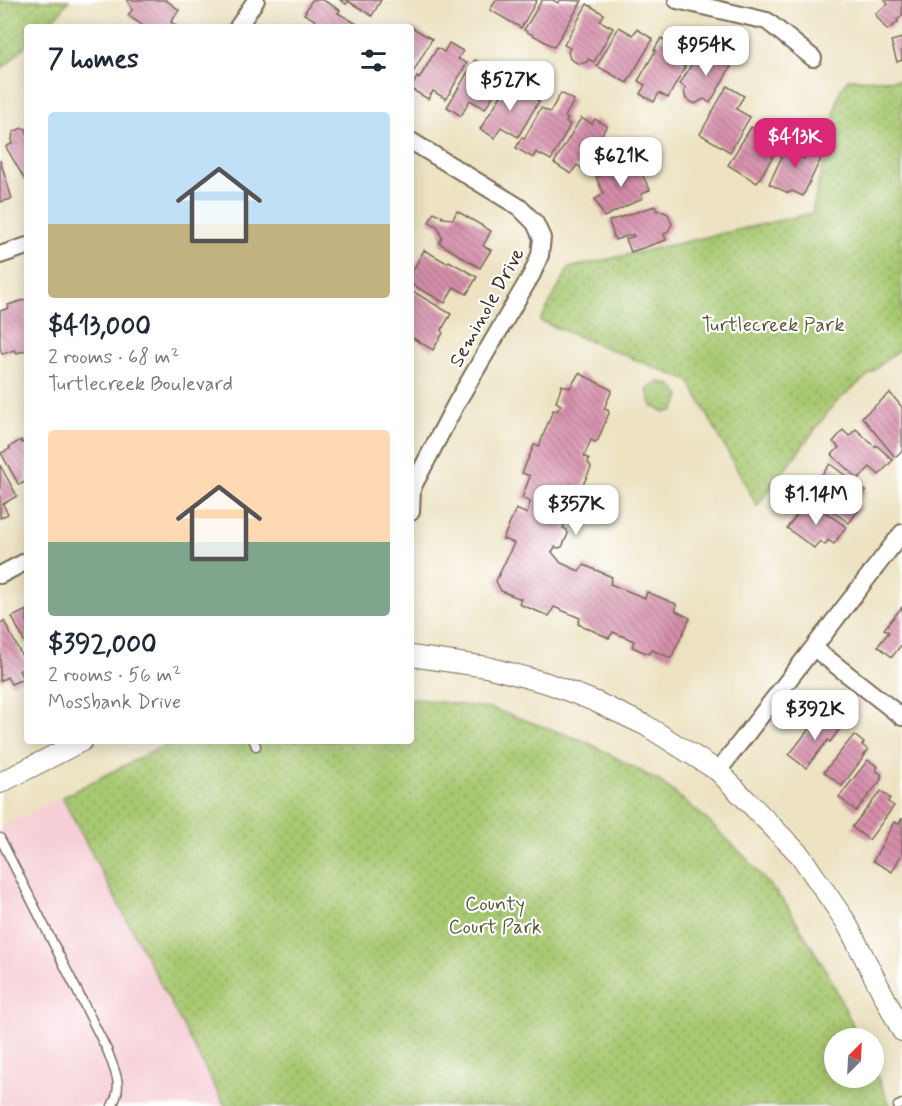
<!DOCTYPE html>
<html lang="en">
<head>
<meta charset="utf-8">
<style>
  body { margin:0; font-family:Mynerve,sans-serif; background:#f2f2f3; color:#1f2937; height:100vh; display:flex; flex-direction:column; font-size:22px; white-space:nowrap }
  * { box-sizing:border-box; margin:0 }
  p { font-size:20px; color:#747a83 }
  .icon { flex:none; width:33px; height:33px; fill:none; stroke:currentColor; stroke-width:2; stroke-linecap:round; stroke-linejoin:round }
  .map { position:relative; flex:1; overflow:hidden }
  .sheet { position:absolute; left:24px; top:24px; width:390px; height:720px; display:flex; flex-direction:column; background:#fff; border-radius:6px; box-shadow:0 3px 15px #0003 }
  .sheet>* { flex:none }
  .needle { width:39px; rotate:24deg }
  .fabs { position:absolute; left:824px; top:1028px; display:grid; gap:12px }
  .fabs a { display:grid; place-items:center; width:60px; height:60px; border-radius:50%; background:#fff; box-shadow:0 3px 15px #0003; font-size:30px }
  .price { position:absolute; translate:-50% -51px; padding:0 14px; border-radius:12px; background:#fff; color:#222; font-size:20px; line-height:39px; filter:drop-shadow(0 2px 3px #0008) }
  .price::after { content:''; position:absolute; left:50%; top:36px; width:18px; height:14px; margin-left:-9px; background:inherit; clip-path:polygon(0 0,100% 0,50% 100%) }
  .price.on { background:#db2777; color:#fff }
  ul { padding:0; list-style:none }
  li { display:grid; align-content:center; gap:12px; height:318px; padding:0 24px }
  li span { display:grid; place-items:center; height:186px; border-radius:6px; color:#555 }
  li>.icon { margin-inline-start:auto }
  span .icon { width:108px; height:108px; fill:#fffc; stroke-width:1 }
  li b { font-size:26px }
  h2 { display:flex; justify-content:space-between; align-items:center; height:72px; padding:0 24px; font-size:26px }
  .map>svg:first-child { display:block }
  .built { fill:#f6cfd7 }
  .park { fill:url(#park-dots); stroke:#717847; stroke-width:1.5 }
  .building { fill:url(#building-back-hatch) }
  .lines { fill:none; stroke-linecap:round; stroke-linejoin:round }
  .service-casing { stroke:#796b58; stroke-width:11 }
  .minor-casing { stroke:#796b58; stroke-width:20 }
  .tertiary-casing { stroke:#796b58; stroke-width:22 }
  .service { stroke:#fff; stroke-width:8 }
  .minor { stroke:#fff; stroke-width:16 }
  .tertiary { stroke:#fff; stroke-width:20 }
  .labels { text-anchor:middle; stroke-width:4.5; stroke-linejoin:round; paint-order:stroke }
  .street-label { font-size:20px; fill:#3b2a1e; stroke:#fff }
  .park-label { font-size:20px; fill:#5b5937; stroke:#fff }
</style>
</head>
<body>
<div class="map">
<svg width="902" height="1106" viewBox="0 0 902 1106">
  <defs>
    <pattern id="park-dots" width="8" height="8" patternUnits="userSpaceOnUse" patternTransform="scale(1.5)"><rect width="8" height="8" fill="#a7c770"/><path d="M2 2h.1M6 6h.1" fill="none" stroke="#89a25b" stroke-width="1.8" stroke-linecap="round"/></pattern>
    <pattern id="building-back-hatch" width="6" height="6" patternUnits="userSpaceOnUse" patternTransform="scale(1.5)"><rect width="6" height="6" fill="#d58eaa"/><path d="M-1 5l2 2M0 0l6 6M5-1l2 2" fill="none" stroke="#ae748a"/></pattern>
  </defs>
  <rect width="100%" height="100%" fill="#fff"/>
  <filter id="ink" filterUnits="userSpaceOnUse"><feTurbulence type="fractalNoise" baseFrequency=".0167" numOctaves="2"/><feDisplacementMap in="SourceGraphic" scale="12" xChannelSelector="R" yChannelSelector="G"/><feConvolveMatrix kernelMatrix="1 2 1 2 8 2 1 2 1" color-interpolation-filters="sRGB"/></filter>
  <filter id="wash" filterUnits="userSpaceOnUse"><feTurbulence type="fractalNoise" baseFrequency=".008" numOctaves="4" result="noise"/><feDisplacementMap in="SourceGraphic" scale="24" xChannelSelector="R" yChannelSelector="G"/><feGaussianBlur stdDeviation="1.35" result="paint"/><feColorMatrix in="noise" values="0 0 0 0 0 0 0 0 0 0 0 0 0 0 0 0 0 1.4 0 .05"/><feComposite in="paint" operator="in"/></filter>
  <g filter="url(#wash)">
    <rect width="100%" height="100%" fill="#ede3c3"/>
    <path class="built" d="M62,797L215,1085L225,1106H0V828Z"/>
    <g class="park">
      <path d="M0,0H69L61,11L45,27H27V44L0,71Z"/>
      <path d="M848,79L902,80V347L835,403L757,506L689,381L540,321L569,268L812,213L839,93Z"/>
      <path d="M659,382L671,385L680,395L677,405L673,411L664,412L652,406L647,391L653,385Z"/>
      <path d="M411,698L493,709L587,742L662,783L702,815L745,857L785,903L829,975L859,1038H834V1077H873V1068L891,1106H225L62,797L173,741H411Z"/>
    </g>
    <g id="blocks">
      <g class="building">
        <path d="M127,0H166L179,10L171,22L178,27H145L128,15L132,10Z"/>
        <path d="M312,0H323L340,10L338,13L362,27H310L315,20L304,14Z"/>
        <path d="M340,0H381L372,16L348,1L346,4Z"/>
        <path d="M496,0H537L521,28L490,10Z"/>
        <path d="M542,0H553L558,3L560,0L582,1L554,47L524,30Z"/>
        <path d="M885,0H902V16L897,20L898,22L887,30L875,14L888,4Z"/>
        <path d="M587,4L604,14L600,21L613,28L594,62L588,59L587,62L579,64L570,59L568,52L570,48L564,45Z"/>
        <path d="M411,27L432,39L411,76Z"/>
        <path d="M619,27L633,35L637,29L653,39L627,83L597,66Z"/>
        <path d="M661,38L677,48L673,56L685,63L683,66L685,67L668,98L659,93L654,102L640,94L645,85L638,81L656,50H654Z"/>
        <path d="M902,38V60L897,62L891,41Z"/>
        <path d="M449,43L463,51L458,59L467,63L446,99L433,91L428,99L411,89L417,77L419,79L437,48L444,52Z"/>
        <path d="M700,50L714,58L718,51L734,61L710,103L704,99L695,104L686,99L684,91L686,88L680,84Z"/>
        <path d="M475,60L504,78L485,109L470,100L461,116L447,107Z"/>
        <path d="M509,83L539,101L518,137L501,127L495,138L480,129Z"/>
        <path d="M727,86L744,96L736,109L750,117L730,152L700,134Z"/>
        <path d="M561,93L574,100L565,117L568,119L566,122L570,125L551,160L536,152L533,158L516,148L522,137L524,139L541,108L550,112Z"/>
        <path d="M581,118L592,124L595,119L607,126L600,137L609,142L590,174L577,165L571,174L554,163Z"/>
        <path d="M751,127L763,134L767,128L784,138L757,183L728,165Z"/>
        <path d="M22,128L27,129V179L25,180L6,147L13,143L12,140L13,132Z"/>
        <path d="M788,139L807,148L802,158L804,159L808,151L821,158L803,196L792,191L788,193L769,184L784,152L782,151Z"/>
        <path d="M634,159L650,190L641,194L643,198L604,217L595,199L604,194L596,177Z"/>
        <path d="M0,160L12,199L0,202Z"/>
        <path d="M655,206L657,211L659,210L668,214L672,224L667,233L664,234L666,240L631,252L626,239L634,236L633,234L615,240L609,221Z"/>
        <path d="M457,211L491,231L483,246L491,250L480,268L439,243L442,238L438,227L429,222L434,212L443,217L442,218L453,219Z"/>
        <path d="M424,250L447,263L449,261L477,277L467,294L454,287L445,303L411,284V274Z"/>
        <path d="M414,292L451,314L441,331L443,333L433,350L411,337V297Z"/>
        <path d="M27,299V350L17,353L14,350L2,354L0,347V311L9,308L8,305Z"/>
        <path d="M579,373L612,390L604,409L608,410L609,413L598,440L595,442L591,440L584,456L589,459L588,463L590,465L591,468L580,491L577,493L570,489L561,511L569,514L563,528L567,530L568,534L562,547L558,548L555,547L552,552L561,563L579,571L584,565L612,577L610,584L645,598L647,592L676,604V611L690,618L671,658L652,650L649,654L632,647L634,641L613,632L609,638L578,624L580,618L554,607L549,616L519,604L521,599L501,591L496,581L514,543L503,539L516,509L527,514L530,502L522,498L530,476L522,473L534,445L539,446L553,410L557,411L561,405L556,402L562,385L570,388Z"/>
        <path d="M890,393L902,407V451L895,457L862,417Z"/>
        <path d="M856,429L875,447L876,445L893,460L879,475L870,467L858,479L832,455L839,447L833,442L843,430L849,436Z"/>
        <path d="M21,440L22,443L27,440V481L19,485L1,453L10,449L9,447Z"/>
        <path d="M830,464L866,491L856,504L860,508L849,523L831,510L834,507L811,489Z"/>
        <path d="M0,465L17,496L3,504L8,514L0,518Z"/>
        <path d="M808,500L846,527L834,544L828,540L825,545L820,541L814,548L787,528Z"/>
        <path d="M902,607V644L892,657L878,646L889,632L884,629Z"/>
        <path d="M27,610V647L12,617Z"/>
        <path d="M4,621L27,666L19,671L23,679L11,684L7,677L0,681V623Z"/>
        <path d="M828,715L842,726L830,742L828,740L806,768L789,755L812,725L813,726L818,720L821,723Z"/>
        <path d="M854,735L864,743L862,745L868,750L864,755H865L842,786L824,772Z"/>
        <path d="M868,760L878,767L876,770L882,775L880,778L881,780L856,811L839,797Z"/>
        <path d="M881,791L890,798L888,802L894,806L869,840L852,827Z"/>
        <path d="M902,818V853L892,872L873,861L894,822L899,824Z"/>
      </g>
    </g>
  </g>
  <g filter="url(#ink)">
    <use href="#blocks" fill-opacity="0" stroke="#796b58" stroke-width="1.5"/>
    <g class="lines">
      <g class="service-casing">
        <g id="service">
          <path d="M254,741L256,746"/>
          <path d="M0,838L108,1052C115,1073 124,1085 112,1106"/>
          <path d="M898,1106L902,1104"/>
        </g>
      </g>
      <g class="minor-casing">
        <g id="minor">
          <path d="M677,0L767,21L813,58"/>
          <path d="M238,27L256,0"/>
          <path d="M411,141L519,207L535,223L542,238L540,255L532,274L457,402L412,488L411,512"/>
          <path d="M0,255L27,246"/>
          <path d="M0,575L27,561"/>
          <path d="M814,648L902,717"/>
          <path d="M718,771L902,533"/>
        </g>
      </g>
      <g class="tertiary-casing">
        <g id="tertiary">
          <path d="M411,656L487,667L547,683L594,701L645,725L718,771L800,855L846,922L902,1031"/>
          <path d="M0,783L82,741"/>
        </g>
      </g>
      <use href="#service" class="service"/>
      <use href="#minor" class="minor"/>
      <use href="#tertiary" class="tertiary"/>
    </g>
  </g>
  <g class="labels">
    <g class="street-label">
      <text transform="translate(486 307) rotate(-61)" y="7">Seminole Drive</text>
    </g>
    <g class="park-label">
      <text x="773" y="331">Turtlecreek Park</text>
      <text x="495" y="910">County<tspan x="495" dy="23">Court Park</tspan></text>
    </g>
  </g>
</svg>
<div class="fabs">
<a><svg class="needle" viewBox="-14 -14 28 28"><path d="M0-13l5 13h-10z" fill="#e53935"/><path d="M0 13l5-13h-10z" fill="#747a83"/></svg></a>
</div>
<b class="price" style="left:706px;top:77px">$954K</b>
<b class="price" style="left:510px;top:112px">$527K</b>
<b class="price on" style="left:795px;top:169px">$413K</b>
<b class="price" style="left:621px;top:188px">$621K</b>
<b class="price" style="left:816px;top:526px">$1.14M</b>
<b class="price" style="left:576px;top:536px">$357K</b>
<b class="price" style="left:815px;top:741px">$392K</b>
<section class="sheet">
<h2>7 homes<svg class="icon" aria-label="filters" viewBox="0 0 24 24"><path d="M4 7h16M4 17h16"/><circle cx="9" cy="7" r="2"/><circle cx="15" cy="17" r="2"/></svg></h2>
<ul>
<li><span style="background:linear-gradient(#bfe0f5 60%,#c2b280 0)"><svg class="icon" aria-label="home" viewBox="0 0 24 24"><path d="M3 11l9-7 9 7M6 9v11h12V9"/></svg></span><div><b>$413,000</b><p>2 rooms · 68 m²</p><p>Turtlecreek Boulevard</p></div></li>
<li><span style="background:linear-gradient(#ffd9b3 60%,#7fa58c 0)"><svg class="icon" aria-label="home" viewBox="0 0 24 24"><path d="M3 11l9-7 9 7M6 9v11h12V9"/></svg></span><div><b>$392,000</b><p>2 rooms · 56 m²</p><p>Mossbank Drive</p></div></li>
</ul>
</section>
</div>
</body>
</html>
